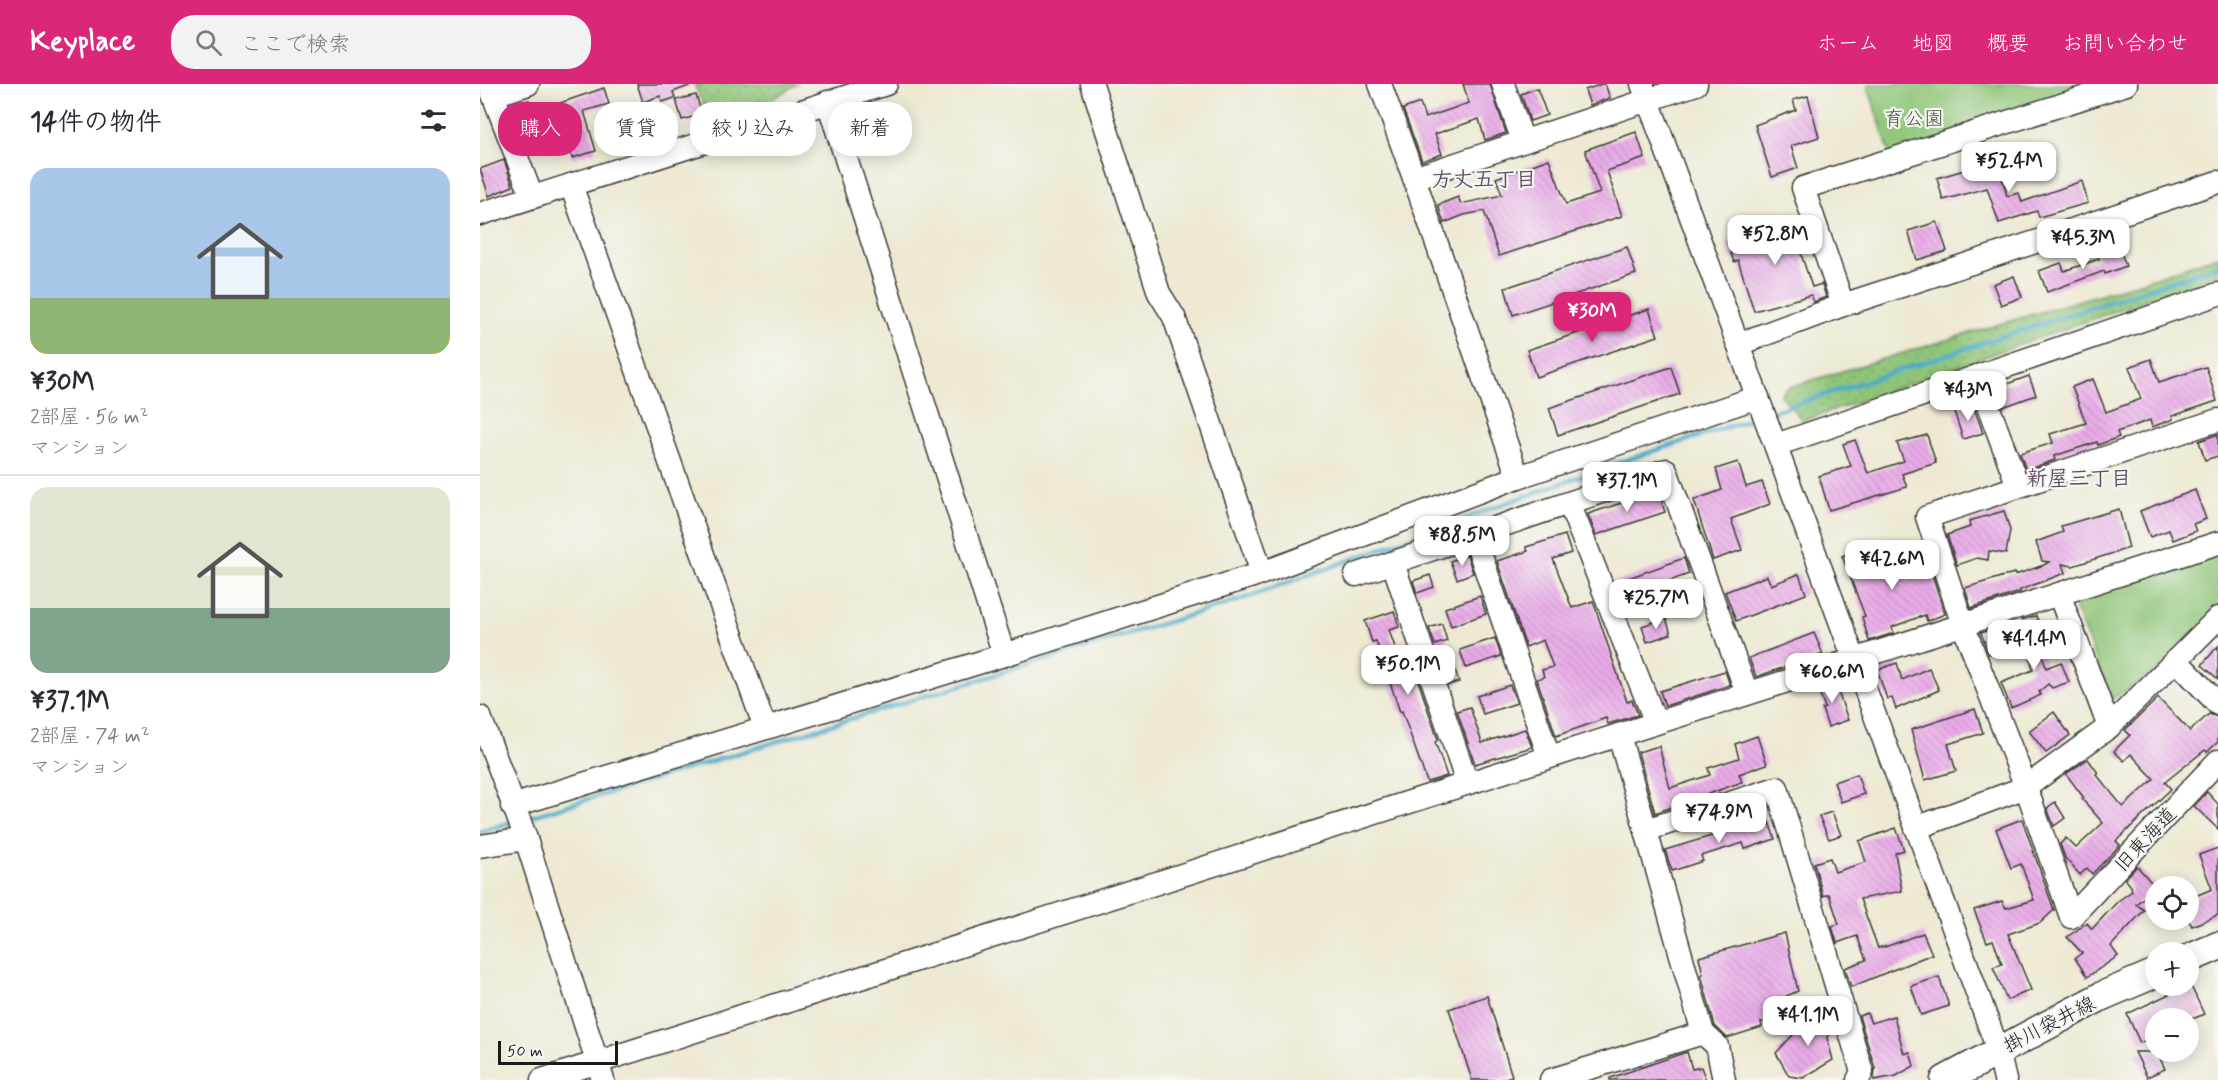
<!DOCTYPE html>
<html lang="ja">
<head>
<meta charset="utf-8">
<style>
  body { margin:0; font-family:Mynerve,"Klee One",sans-serif; background:#f2f2f3; color:#2b2b33; height:100vh; display:flex; flex-direction:column; font-size:22px; white-space:nowrap }
  * { box-sizing:border-box; margin:0 }
  p { font-size:20px; color:#7c7c81 }
  .icon { flex:none; width:33px; height:33px; fill:none; stroke:currentColor; stroke-width:2; stroke-linecap:round; stroke-linejoin:round }
  .map { position:relative; flex:1; overflow:hidden }
  .details { display:flex; flex-direction:column; background:#fff; width:480px }
  .details>* { flex:none }
  .banner { position:absolute; left:18px; top:18px; width:570px; height:54px; display:flex; gap:12px }
  .tools { position:absolute; left:1665px; top:792px; display:grid; gap:12px }
  .tools a { display:grid; place-items:center; width:54px; height:54px; border-radius:50%; background:#fff; box-shadow:0 3px 15px #0003; font-size:30px }
  .scale { position:absolute; left:18px; bottom:15px; width:120px; box-sizing:border-box; padding-left:6px; border:3px solid #1c1c1c; border-top:0; font-size:16px; line-height:21px; white-space:nowrap; color:#1c1c1c; -webkit-text-stroke:4px #f6f6f2; paint-order:stroke }
  .price { position:absolute; translate:-50% -51px; padding:0 14px; border-radius:12px; background:#fff; color:#222; font-size:20px; line-height:39px; filter:drop-shadow(0 2px 3px #0008) }
  .price::after { content:''; position:absolute; left:50%; top:36px; width:18px; height:14px; margin-left:-9px; background:inherit; clip-path:polygon(0 0,100% 0,50% 100%) }
  .price.current { background:#db2777; color:#fff }
  ul { padding:0; list-style:none }
  li { display:grid; align-content:center; gap:12px; height:318px; padding:0 30px }
  li+li { border-top:2px solid #e1e1e2 }
  li span { display:grid; place-items:center; height:186px; border-radius:18px; color:#555 }
  li>.icon { margin-inline-start:auto }
  span .icon { width:108px; height:108px; fill:#fffc; stroke-width:1 }
  li b { font-size:26px }
  h2 { display:flex; justify-content:space-between; align-items:center; height:72px; padding:0 30px; font-size:26px }
  .pill { padding:0 21px; border-radius:24px; background:#fff; box-shadow:0 3px 15px #0003; font-size:21px; line-height:54px }
  .pill.current { background:#db2777; color:#fff }
  header { display:flex; align-items:center; gap:36px; box-sizing:border-box; height:84px; padding:0 30px; background:#db2777; color:#fff }
  header strong { font-size:28px }
  nav { display:flex; gap:33px; margin-inline-start:auto; font-size:21px }
  .search { width:420px; height:54px; background:#f2f2f3; display:flex; align-items:center; gap:15px; box-sizing:border-box; padding:0 21px; border-radius:24px; color:#7c7c81; font-size:22px }
  main { display:flex; flex:1; min-height:0 }
  .map>svg:first-child { display:block }
  .grass { fill:url(#grass-dots); stroke:#56704a; stroke-width:1.5 }
  .green { fill:#8fc578; stroke:#56704a; stroke-width:1.5 }
  .lines { fill:none; stroke-linecap:round; stroke-linejoin:round }
  .stream { stroke:#49abc9; stroke-width:4.5 }
  .building { fill:url(#building-back-hatch) }
  .minor-casing { stroke:#3b3b37; stroke-width:25 }
  .major-casing { stroke:#3b3b37; stroke-width:31 }
  .minor { stroke:#fff; stroke-width:22 }
  .major { stroke:#fff; stroke-width:28 }
  .labels { text-anchor:middle; stroke-width:4.5; stroke-linejoin:round; paint-order:stroke }
  .park-label { font-size:20px; fill:#44573c; stroke:#f6f6f2 }
  .street-label { font-size:20px; fill:#1c1c1c; stroke:#f6f6f2 }
  .neighbourhood-label { font-size:21px; font-weight:bold; fill:#644e63; stroke:#f6f6f2 }
</style>
</head>
<body>
<header>
<strong>Keyplace</strong>
<div class="search"><svg class="icon" aria-label="search" viewBox="0 0 24 24"><circle cx="10" cy="10" r="6"/><path d="M15 15l6 6"/></svg>ここで検索</div>
<nav><a>ホーム</a><a>地図</a><a>概要</a><a>お問い合わせ</a></nav>
</header>
<main>
<section class="details">
<h2>14件の物件<svg class="icon" aria-label="filters" viewBox="0 0 24 24"><path d="M4 7h16M4 17h16"/><circle cx="9" cy="7" r="2"/><circle cx="15" cy="17" r="2"/></svg></h2>
<ul>
<li><span style="background:linear-gradient(#a9c7e8 70%,#8fb573 0)"><svg class="icon" aria-label="home" viewBox="0 0 24 24"><path d="M3 11l9-7 9 7M6 9v11h12V9"/></svg></span><div><b>¥30M</b><p>2部屋 · 56 m²</p><p>マンション</p></div></li>
<li><span style="background:linear-gradient(#dfe7d0 65%,#7fa58c 0)"><svg class="icon" aria-label="home" viewBox="0 0 24 24"><path d="M3 11l9-7 9 7M6 9v11h12V9"/></svg></span><div><b>¥37.1M</b><p>2部屋 · 74 m²</p><p>マンション</p></div></li>
</ul>
</section>
<div class="map">
<svg width="1738" height="996" viewBox="0 0 1738 996">
  <defs>
    <pattern id="grass-dots" width="8" height="8" patternUnits="userSpaceOnUse" patternTransform="scale(1.5)"><rect width="8" height="8" fill="#8fc578"/><path d="M2 2h.1M6 6h.1" fill="none" stroke="#7ba967" stroke-width="1.8" stroke-linecap="round"/></pattern>
    <pattern id="building-back-hatch" width="6" height="6" patternUnits="userSpaceOnUse" patternTransform="scale(1.5)"><rect width="6" height="6" fill="#e9abe7"/><path d="M-1 5l2 2M0 0l6 6M5-1l2 2" fill="none" stroke="#c793c6"/></pattern>
  </defs>
  <rect width="100%" height="100%" fill="#f6f6f2"/>
  <filter id="ink" filterUnits="userSpaceOnUse"><feTurbulence type="fractalNoise" baseFrequency=".0167" numOctaves="2"/><feDisplacementMap in="SourceGraphic" scale="12" xChannelSelector="R" yChannelSelector="G"/><feConvolveMatrix kernelMatrix="1 2 1 2 8 2 1 2 1" color-interpolation-filters="sRGB"/></filter>
  <filter id="wash" filterUnits="userSpaceOnUse"><feTurbulence type="fractalNoise" baseFrequency=".008" numOctaves="4" result="noise"/><feDisplacementMap in="SourceGraphic" scale="24" xChannelSelector="R" yChannelSelector="G"/><feGaussianBlur stdDeviation="1.35" result="paint"/><feColorMatrix in="noise" values="0 0 0 0 0 0 0 0 0 0 0 0 0 0 0 0 0 1.4 0 .05"/><feComposite in="paint" operator="in"/></filter>
  <g filter="url(#wash)">
    <rect width="100%" height="100%" fill="#ede9d3"/>
    <g class="grass">
      <path d="M214,0H317L291,16L244,26L229,33Z"/>
      <path d="M1738,172V191L1323,337L1300,310L1309,303L1654,200Z"/>
    </g>
    <g class="green">
      <path d="M1387,0H1599L1603,14L1412,76Z"/>
      <path d="M1738,462V534L1696,576L1632,615L1590,513Z"/>
    </g>
    <g class="lines">
      <g class="stream">
        <path d="M1289,329L1738,182"/>
        <path d="M46,734L760,516L1128,382L1278,333"/>
        <path d="M0,748L32,738"/>
      </g>
    </g>
    <g id="blocks">
      <g class="building">
        <path d="M157,0H209V2L193,8L195,14L182,18L180,12L163,18Z"/>
        <path d="M983,0H1010L1026,49L1005,56L999,35L955,50L962,70L942,77L923,25L940,19L945,34L989,19Z"/>
        <path d="M1122,0H1125L1130,14L1110,21L1105,6Z"/>
        <path d="M124,4L129,20L104,27L116,67L92,74L85,51L49,61L41,35L37,37L31,21L49,16L57,42L85,34L80,19Z"/>
        <path d="M1057,4L1067,31L1050,37L1041,10Z"/>
        <path d="M216,11L222,30L202,36L196,16Z"/>
        <path d="M1328,12L1339,53L1311,62L1318,84L1292,93L1275,41L1316,26L1313,16Z"/>
        <path d="M156,22L161,38L141,44L137,28Z"/>
        <path d="M1156,48L1165,74L1127,87L1142,132L1019,172L1004,127L984,131L964,139L958,121L978,113L981,120L1022,111L1016,94L1069,75L1086,120L1120,109L1105,66Z"/>
        <path d="M24,76L33,102L9,112L0,85Z"/>
        <path d="M1518,76L1527,112L1539,109L1542,118L1602,97L1608,119L1559,133L1557,127L1519,139L1507,104L1463,116L1457,94Z"/>
        <path d="M1319,135L1326,155L1317,158L1332,203L1342,200L1346,213L1334,218L1331,211L1274,227L1258,176L1254,178L1247,158Z"/>
        <path d="M1457,138L1467,167L1437,176L1428,147Z"/>
        <path d="M1638,161L1646,182L1625,190L1624,187L1567,208L1559,187L1581,179L1584,187L1619,175L1617,169Z"/>
        <path d="M1147,163L1156,190L1033,231L1025,204Z"/>
        <path d="M1534,192L1542,213L1521,221L1513,200Z"/>
        <path d="M1169,225L1178,252L1056,293L1047,266Z"/>
        <path d="M1671,275L1679,298L1726,283L1737,317L1692,332L1693,335L1672,343L1670,336L1637,348L1639,353L1618,361L1617,358L1574,372L1575,376L1546,386L1540,369L1573,359L1570,350L1606,339L1592,303L1613,295L1626,328L1661,315L1649,283Z"/>
        <path d="M1191,283L1200,310L1078,351L1069,324Z"/>
        <path d="M1549,292L1556,311L1523,323L1516,304Z"/>
        <path d="M1493,321L1503,349L1483,355L1474,327Z"/>
        <path d="M1738,350V372L1725,376L1719,357Z"/>
        <path d="M1447,351L1456,379L1422,390L1427,403L1349,426L1339,392L1371,382L1363,360L1375,356L1388,389L1424,377L1417,359Z"/>
        <path d="M1258,378L1266,403L1282,398L1290,420L1251,435L1262,466L1233,476L1214,416L1242,406L1236,385Z"/>
        <path d="M1715,406L1726,435L1713,440L1716,447L1693,456L1689,446L1670,453L1660,427Z"/>
        <path d="M1178,407L1185,428L1116,451L1108,430Z"/>
        <path d="M1639,425L1649,464L1593,482L1582,480L1585,489L1540,506V508L1491,524L1485,504L1534,489L1535,491L1564,481L1569,478L1562,477L1556,458L1583,448L1581,442Z"/>
        <path d="M1524,427L1530,446L1526,470L1509,467L1508,476L1497,474L1477,481L1467,451L1490,443L1489,437Z"/>
        <path d="M1085,451L1091,469L1073,475L1092,524L1113,517L1147,618L1152,616L1158,631L1128,640L1126,634L1076,652L1057,595L1064,593L1062,586L1073,583L1063,556L1046,563L1017,477L1048,467L1046,463Z"/>
        <path d="M1396,459L1405,484L1431,474L1433,478L1438,476L1439,481L1448,478L1465,530L1447,537L1445,531L1412,543L1414,549L1389,557L1382,533L1385,532L1362,472Z"/>
        <path d="M987,471L993,489L977,495L970,477Z"/>
        <path d="M1204,474L1209,490L1141,514L1135,499Z"/>
        <path d="M1319,490L1326,510L1256,537L1245,508L1287,492L1291,501Z"/>
        <path d="M950,491L954,503L937,509L933,497Z"/>
        <path d="M1000,512L1006,530L971,542L965,524Z"/>
        <path d="M914,527L919,543L909,546L917,569H919L921,576L929,574L934,594L937,593L958,656L955,658L967,692L947,698L922,627L920,628L896,557L892,558L885,537Z"/>
        <path d="M1556,532L1560,543L1556,544L1566,584L1581,578L1589,598L1572,604L1568,600L1559,608L1561,611L1531,624L1521,599L1553,586L1547,557H1548L1541,536Z"/>
        <path d="M1186,534L1191,550L1167,558L1162,542Z"/>
        <path d="M962,540L967,557L955,561L949,544Z"/>
        <path d="M1513,545L1521,565L1509,570L1501,549Z"/>
        <path d="M1334,549L1343,570L1276,593L1269,574Z"/>
        <path d="M1015,554L1021,572L986,584L980,566Z"/>
        <path d="M1738,562V595L1722,581Z"/>
        <path d="M1417,579L1422,596L1449,584L1459,606L1416,625L1412,614L1407,615L1397,586Z"/>
        <path d="M973,580L979,598L968,601L963,584Z"/>
        <path d="M1245,587L1250,601L1185,622L1180,607Z"/>
        <path d="M1354,596L1368,636L1348,643L1342,625L1345,624L1337,602Z"/>
        <path d="M1030,601L1037,619L1003,630L997,612Z"/>
        <path d="M1678,614L1710,647L1729,630L1738,633V658L1727,668L1725,666L1685,698L1691,705L1636,757L1640,761L1612,790L1607,784L1600,791L1585,774L1580,760L1586,754L1596,764L1623,739L1602,715L1604,714L1586,690L1608,675L1618,689L1616,690L1643,723L1674,695L1651,670L1644,677L1634,667L1650,651L1645,646Z"/>
        <path d="M990,623L1002,659L1045,645L1052,663L995,680L977,627Z"/>
        <path d="M1495,625L1503,649L1468,660L1476,687L1445,696L1431,646Z"/>
        <path d="M1574,628L1590,651L1566,669L1549,647Z"/>
        <path d="M1277,652L1287,680L1259,690L1262,698L1175,729L1158,668L1179,662L1190,704L1230,691L1228,684L1259,674L1255,660Z"/>
        <path d="M1377,690L1384,710L1361,718L1354,698Z"/>
        <path d="M1727,708L1738,720V745L1714,722Z"/>
        <path d="M1575,718L1585,734L1574,742L1567,724Z"/>
        <path d="M1352,728L1361,751L1349,755L1339,732Z"/>
        <path d="M1288,735L1295,755L1265,765L1263,759L1221,772L1223,777L1192,787L1185,766Z"/>
        <path d="M1542,735L1574,826L1560,839L1528,850L1551,906L1527,916L1513,883L1522,880L1513,856L1507,858L1494,826L1522,817L1526,824L1554,816L1541,780L1531,784L1516,745Z"/>
        <path d="M1416,744L1424,766L1415,769L1422,807L1380,815L1398,864L1405,862V863L1443,849L1452,870L1371,903L1365,884L1386,876L1377,852L1357,859L1352,842L1359,840L1349,810L1343,812L1334,779L1350,774L1355,788L1386,778L1379,757Z"/>
        <path d="M1738,764V831L1712,842L1708,835V815L1732,805L1719,771Z"/>
        <path d="M1657,782L1676,804L1656,820L1664,826L1631,862L1638,872L1607,893L1595,874L1602,869L1587,853L1607,839L1612,845L1638,817L1652,807L1651,802L1645,795Z"/>
        <path d="M1305,849L1318,907L1302,914L1308,937L1281,938L1282,943L1247,954L1235,942L1221,891L1223,890L1219,873Z"/>
        <path d="M1459,893L1469,922L1441,931L1431,902Z"/>
        <path d="M1710,900L1724,930L1715,934H1676V952L1660,959L1647,930Z"/>
        <path d="M1007,912L1032,992L1019,996H992L969,925Z"/>
        <path d="M1339,928L1342,931L1350,930L1352,936L1353,940L1347,954L1353,976L1323,994L1309,992L1296,969L1332,931Z"/>
        <path d="M1387,929L1391,939L1414,932L1424,970L1430,968L1434,982L1416,992L1394,996L1395,984L1379,932Z"/>
        <path d="M1207,968L1212,985L1221,983L1226,996H1130V994Z"/>
        <path d="M1655,968H1677L1685,985L1667,993Z"/>
      </g>
    </g>
  </g>
  <g filter="url(#ink)">
    <use href="#blocks" fill-opacity="0" stroke="#3b3b37" stroke-width="1.5"/>
    <g class="lines">
      <g class="minor-casing">
        <g id="minor">
          <path d="M9,0L52,113"/>
          <path d="M612,0L679,209L694,233L782,489"/>
          <path d="M900,0L934,94L1038,393"/>
          <path d="M1023,0L1043,57"/>
          <path d="M1162,0L1484,873L1518,966L1525,996"/>
          <path d="M14,11L48,0"/>
          <path d="M348,18L524,571"/>
          <path d="M934,94L1216,0"/>
          <path d="M91,101L285,644"/>
          <path d="M0,130L406,0"/>
          <path d="M1363,221L1323,104L1646,0"/>
          <path d="M1259,260L1363,221L1738,98"/>
          <path d="M1497,292L1538,402"/>
          <path d="M1738,336L1447,433L1483,541L1546,703L1591,833L1738,677"/>
          <path d="M1296,361L1738,210"/>
          <path d="M1089,419L1176,639"/>
          <path d="M994,451L1069,673"/>
          <path d="M913,479L987,699"/>
          <path d="M876,491L1186,386L1267,609"/>
          <path d="M1579,510L1629,643"/>
          <path d="M1696,576L1738,620"/>
          <path d="M0,633L44,749L123,996"/>
          <path d="M32,722L524,571L782,489L1038,393L1278,313"/>
          <path d="M1436,744L1546,703L1629,643L1738,534"/>
          <path d="M1166,746L1297,704L1382,988L1378,996"/>
          <path d="M0,762L46,755"/>
          <path d="M1223,949L1237,962L1244,996"/>
          <path d="M62,996L1738,459"/>
          <path d="M1071,996L1223,949L1139,651"/>
        </g>
      </g>
      <g class="major-casing">
        <g id="major">
          <path d="M1708,875L1738,862"/>
          <path d="M1465,996L1622,912L1676,889"/>
        </g>
      </g>
      <use href="#minor" class="minor"/>
      <use href="#major" class="major"/>
    </g>
  </g>
  <g class="labels">
    <g class="park-label">
      <text x="1434" y="41">育公園</text>
    </g>
    <g class="street-label">
      <text transform="translate(1665 755) rotate(-47)" y="7">旧東海道</text>
      <text transform="translate(1569 940) rotate(-27)" y="7">掛川袋井線</text>
    </g>
    <g class="neighbourhood-label">
      <text x="1004" y="102">方丈五丁目</text>
      <text x="1599" y="401">新屋三丁目</text>
    </g>
  </g>
</svg>
<div class="tools">
<a><svg class="icon" aria-label="locate" viewBox="0 0 24 24"><circle cx="12" cy="12" r="6"/><path d="M12 2v4M12 18v4M2 12h4M18 12h4"/></svg></a>
<a>+</a>
<a>−</a>
</div>
<div class="scale">50 m</div>
<b class="price" style="left:1529px;top:109px">¥52.4M</b>
<b class="price" style="left:1295px;top:182px">¥52.8M</b>
<b class="price" style="left:1603px;top:186px">¥45.3M</b>
<b class="price current" style="left:1112px;top:259px">¥30M</b>
<b class="price" style="left:1488px;top:338px">¥43M</b>
<b class="price" style="left:1147px;top:429px">¥37.1M</b>
<b class="price" style="left:982px;top:483px">¥88.5M</b>
<b class="price" style="left:1412px;top:507px">¥42.6M</b>
<b class="price" style="left:1176px;top:546px">¥25.7M</b>
<b class="price" style="left:1554px;top:587px">¥41.4M</b>
<b class="price" style="left:928px;top:612px">¥50.1M</b>
<b class="price" style="left:1352px;top:620px">¥60.6M</b>
<b class="price" style="left:1239px;top:760px">¥74.9M</b>
<b class="price" style="left:1328px;top:963px">¥41.1M</b>
<div class="banner">
<a class="pill current">購入</a>
<a class="pill">賃貸</a>
<a class="pill">絞り込み</a>
<a class="pill">新着</a>
</div>
</div>
</main>
</body>
</html>
